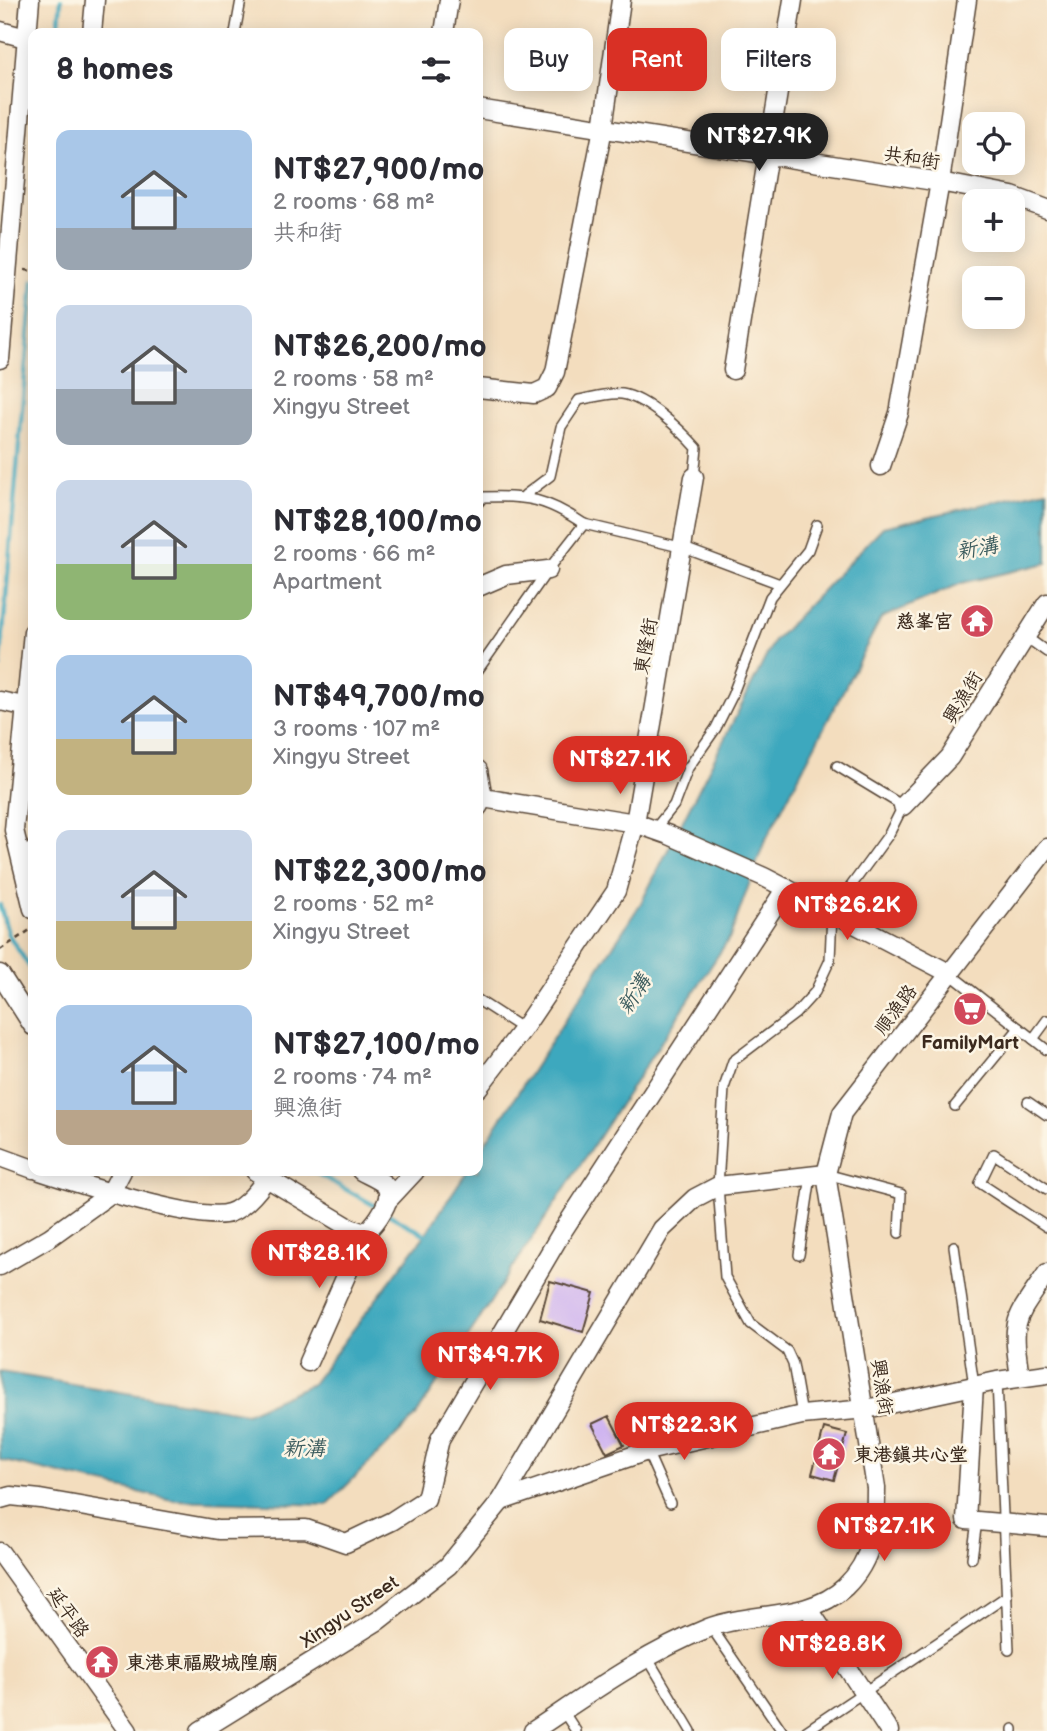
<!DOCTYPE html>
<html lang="en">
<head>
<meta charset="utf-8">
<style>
  body { margin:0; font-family:"Balsamiq Sans","LXGW WenKai TC",sans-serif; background:#f2f2f3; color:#2b2b33; height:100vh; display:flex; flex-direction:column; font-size:26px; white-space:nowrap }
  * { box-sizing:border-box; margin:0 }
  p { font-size:23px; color:#7c7c81 }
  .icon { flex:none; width:38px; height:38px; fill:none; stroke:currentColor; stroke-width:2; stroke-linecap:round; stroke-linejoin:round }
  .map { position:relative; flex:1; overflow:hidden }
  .panel { position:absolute; left:28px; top:28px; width:455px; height:1148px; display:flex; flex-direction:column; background:#fff; border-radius:14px; box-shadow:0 4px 18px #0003 }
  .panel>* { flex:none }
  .hud { position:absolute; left:504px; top:28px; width:438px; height:63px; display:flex; gap:14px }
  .controls { position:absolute; left:962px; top:112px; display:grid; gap:14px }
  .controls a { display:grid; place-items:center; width:63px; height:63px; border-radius:14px; background:#fff; box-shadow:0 4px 18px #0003; font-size:35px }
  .price { position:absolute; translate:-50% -60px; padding:0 16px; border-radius:24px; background:#d93025; color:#fff; font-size:23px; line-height:46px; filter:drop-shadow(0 2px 4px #0008) }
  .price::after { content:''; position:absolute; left:50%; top:42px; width:21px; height:16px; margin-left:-10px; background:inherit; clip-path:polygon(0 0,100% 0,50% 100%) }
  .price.active { background:#222; color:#fff }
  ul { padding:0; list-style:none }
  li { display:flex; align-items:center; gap:21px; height:175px; padding:0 28px }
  li span { display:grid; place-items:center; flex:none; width:196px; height:140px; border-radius:14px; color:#555 }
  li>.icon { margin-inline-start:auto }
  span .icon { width:84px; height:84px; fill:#fffc; stroke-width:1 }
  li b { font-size:30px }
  h2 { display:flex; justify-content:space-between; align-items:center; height:84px; padding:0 28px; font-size:30px }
  .pill { padding:0 24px; border-radius:14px; background:#fff; box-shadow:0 4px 18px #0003; font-size:24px; line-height:63px }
  .pill.active { background:#d93025; color:#fff }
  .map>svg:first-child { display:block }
  .water { fill:#3ea8be; stroke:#3c696e; stroke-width:2 }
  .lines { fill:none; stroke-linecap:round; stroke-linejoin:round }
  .stream { stroke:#3ea8be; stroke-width:4.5 }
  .building { fill:#cfb4f0 }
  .service-casing { stroke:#574536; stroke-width:12 }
  .minor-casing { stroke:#574536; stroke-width:21 }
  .path { stroke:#574536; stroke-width:2.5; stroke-dasharray:5 5; stroke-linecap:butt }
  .service { stroke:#fff; stroke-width:9 }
  .minor { stroke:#fff; stroke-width:18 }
  .labels { text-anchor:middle; stroke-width:5; stroke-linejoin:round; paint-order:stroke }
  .street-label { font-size:19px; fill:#3b2a1e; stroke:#fcf5e5 }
  .poi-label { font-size:19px; font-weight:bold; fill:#3b2a1e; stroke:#fcf5e5; text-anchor:start }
  .water-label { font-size:21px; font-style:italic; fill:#3c5c5e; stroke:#fcf5e5 }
</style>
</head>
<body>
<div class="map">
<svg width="1047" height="1731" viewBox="0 0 1047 1731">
  <rect width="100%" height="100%" fill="#fcf5e5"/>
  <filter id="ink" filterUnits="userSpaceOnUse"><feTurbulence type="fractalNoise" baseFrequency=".0143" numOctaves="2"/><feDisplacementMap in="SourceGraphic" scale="14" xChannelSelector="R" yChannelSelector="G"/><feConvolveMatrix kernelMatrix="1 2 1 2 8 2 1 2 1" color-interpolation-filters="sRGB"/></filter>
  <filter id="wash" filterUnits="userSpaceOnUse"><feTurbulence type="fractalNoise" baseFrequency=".00686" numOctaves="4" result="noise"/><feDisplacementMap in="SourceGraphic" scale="28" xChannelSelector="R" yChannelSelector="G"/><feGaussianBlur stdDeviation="1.57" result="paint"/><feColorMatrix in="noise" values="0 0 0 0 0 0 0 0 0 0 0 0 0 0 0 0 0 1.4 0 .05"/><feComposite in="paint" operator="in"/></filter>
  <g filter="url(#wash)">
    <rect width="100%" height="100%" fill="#f3ddbe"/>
    <path class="water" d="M1047,490V563L962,583L881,618L764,843L730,937L415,1417L327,1505L172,1500L0,1460V1372L246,1413L312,1384L425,1235L467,1171H478V1154L641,903L774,641L883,527Z"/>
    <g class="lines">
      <g class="stream">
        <path d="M58,33L61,0"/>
        <path d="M0,667L33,281"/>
        <path d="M0,905L8,934L33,972"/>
        <path d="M313,1171L379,1208"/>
        <path d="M386,1213L428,1236"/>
      </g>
    </g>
    <g id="blocks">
      <g class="building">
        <path d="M550,1281L594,1293L583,1332L540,1319Z"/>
        <path d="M609,1416L624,1445L607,1453L592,1424Z"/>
        <path d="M824,1428L847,1434L834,1480L812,1474Z"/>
      </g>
    </g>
  </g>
  <g filter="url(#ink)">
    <use href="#blocks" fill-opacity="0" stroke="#574536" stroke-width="2"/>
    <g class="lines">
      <g class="service-casing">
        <g id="service">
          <path d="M235,33L241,0"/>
          <path d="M525,495L550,476L561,427L579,400C591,398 610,392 622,394C647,398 681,430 697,448L694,477"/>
          <path d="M478,503L483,497C527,495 547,499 584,524"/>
          <path d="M1026,637L1047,652"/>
          <path d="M478,670L548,570L584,524L684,548L780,584"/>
          <path d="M654,830L674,805L688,768L716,728L732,696L770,597L808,550L817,525"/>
          <path d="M21,859L33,845"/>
          <path d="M949,973L1047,1050"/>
          <path d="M478,1000L523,1029"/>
          <path d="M1033,1039L1047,1020"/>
          <path d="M1028,1102L1047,1115"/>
          <path d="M955,1106L1019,1028"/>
          <path d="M826,1174L901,1194L899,1233"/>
          <path d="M1047,1189L994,1154L980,1183L1047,1227"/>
          <path d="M954,1246L974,1386"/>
          <path d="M799,1255L811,1176"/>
          <path d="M997,1381L1009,1650"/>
          <path d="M802,1415L793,1364L787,1351L751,1324L725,1277L718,1186L724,1088L733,1061L795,1014L815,992L830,960L832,912L889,834L903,806L837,766"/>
          <path d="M647,1451L670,1503"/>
          <path d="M972,1558L977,1521"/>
          <path d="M711,1627L782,1731"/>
          <path d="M647,1657L691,1731"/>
          <path d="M563,1711L576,1731"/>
          <path d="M1013,1729V1731"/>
          <path d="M806,1731L1007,1596"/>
        </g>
      </g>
      <g class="minor-casing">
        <g id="minor">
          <path d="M0,31L33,40"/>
          <path d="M92,33L95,0"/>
          <path d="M444,33L449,0"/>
          <path d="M478,109L940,182L1012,196L1047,209"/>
          <path d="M0,359L30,0"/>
          <path d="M733,370L793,0"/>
          <path d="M478,388L534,394L547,388L555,372L603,128L621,0"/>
          <path d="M881,466L899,413L940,182L967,0"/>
          <path d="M478,587L506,575L548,570"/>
          <path d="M33,632L14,830L33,909"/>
          <path d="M0,701L33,708"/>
          <path d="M478,770L483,798L478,807"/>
          <path d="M483,798L635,823L669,835L764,877L949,973"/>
          <path d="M903,806L950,757L1047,603"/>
          <path d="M0,974L33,1026"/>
          <path d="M478,1088L523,1029L616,891L635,823L694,477"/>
          <path d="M0,1157L33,1169"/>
          <path d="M40,1171C73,1182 201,1223 229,1213C245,1208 263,1186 270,1171"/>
          <path d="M255,1171L350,1228L365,1233C375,1224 396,1198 385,1185C379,1179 368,1175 361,1171"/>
          <path d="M388,1200L415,1171"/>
          <path d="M0,1266L50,1237L110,1194L122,1171"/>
          <path d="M308,1362L365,1233"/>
          <path d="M1020,1377C1011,1317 1014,1322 1047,1273"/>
          <path d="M974,1386L966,1520L1047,1527"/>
          <path d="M0,1499L11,1496L40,1499L218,1530L306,1529L346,1543L392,1521L426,1499L440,1439L562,1232L786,888"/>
          <path d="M501,1501L647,1451L802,1415L866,1409L997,1381L1047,1374"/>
          <path d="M0,1552L128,1731"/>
          <path d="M808,1608L889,1731"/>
          <path d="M200,1731L379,1620L448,1566L501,1501L662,1229L695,1198L718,1186L826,1174"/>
          <path d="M533,1731C590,1693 644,1654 708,1628C752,1611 809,1621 845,1587C874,1559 876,1526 876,1488L826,1174L842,1113L1047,848"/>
        </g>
      </g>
      <g class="path">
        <path d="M25,270L33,271"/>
        <path d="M0,950L33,928"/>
      </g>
      <use href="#service" class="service"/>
      <use href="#minor" class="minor"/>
    </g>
  </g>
  <defs>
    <g id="temple-disc" transform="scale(1.75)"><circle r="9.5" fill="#d1495b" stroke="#fcf5e5"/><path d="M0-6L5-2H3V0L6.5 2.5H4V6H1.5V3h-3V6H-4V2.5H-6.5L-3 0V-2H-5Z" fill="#fff"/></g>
    <g id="supermarket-disc" transform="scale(1.75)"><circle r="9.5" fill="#d1495b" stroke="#fcf5e5"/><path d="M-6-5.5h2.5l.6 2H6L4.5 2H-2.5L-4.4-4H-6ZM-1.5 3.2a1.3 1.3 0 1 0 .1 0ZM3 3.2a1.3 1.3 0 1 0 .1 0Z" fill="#fff"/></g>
  </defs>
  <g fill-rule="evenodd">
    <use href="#temple-disc" x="977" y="621"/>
    <use href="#supermarket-disc" x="970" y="1009"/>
    <use href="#temple-disc" x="829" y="1454"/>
    <use href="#temple-disc" x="102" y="1662"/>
  </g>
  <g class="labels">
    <g class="street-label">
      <text transform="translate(912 157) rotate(9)" y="7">共和街</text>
      <text transform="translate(645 646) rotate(-80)" y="7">東隆街</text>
      <text transform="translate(962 697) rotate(-59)" y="7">興漁街</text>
      <text transform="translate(895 1009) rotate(-53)" y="7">順漁路</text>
      <text transform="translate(883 1387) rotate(81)" y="7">興漁街</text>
      <text transform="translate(349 1611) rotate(-34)" y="7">Xingyu Street</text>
      <text transform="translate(69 1612) rotate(55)" y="7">延平路</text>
    </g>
    <g class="poi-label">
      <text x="953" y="628" text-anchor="end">慈峯宮</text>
      <text x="970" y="1049" text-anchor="middle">FamilyMart</text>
      <text x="854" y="1461">東港鎮共心堂</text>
      <text x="126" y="1669">東港東福殿城隍廟</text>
    </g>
    <g class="water-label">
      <text transform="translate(977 548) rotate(-10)" y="7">新溝</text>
      <text transform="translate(634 994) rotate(-57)" y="7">新溝</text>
      <text x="304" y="1455">新溝</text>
    </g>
  </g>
</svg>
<div class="controls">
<a><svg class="icon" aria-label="locate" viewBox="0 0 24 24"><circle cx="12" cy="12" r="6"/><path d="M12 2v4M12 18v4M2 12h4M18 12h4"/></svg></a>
<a>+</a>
<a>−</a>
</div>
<b class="price active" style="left:759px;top:173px">NT$27.9K</b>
<b class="price" style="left:620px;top:796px">NT$27.1K</b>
<b class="price" style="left:847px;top:942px">NT$26.2K</b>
<b class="price" style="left:319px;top:1290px">NT$28.1K</b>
<b class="price" style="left:490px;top:1392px">NT$49.7K</b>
<b class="price" style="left:684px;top:1462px">NT$22.3K</b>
<b class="price" style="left:884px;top:1563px">NT$27.1K</b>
<b class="price" style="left:832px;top:1681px">NT$28.8K</b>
<div class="hud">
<a class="pill">Buy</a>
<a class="pill active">Rent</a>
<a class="pill">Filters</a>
</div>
<section class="panel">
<h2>8 homes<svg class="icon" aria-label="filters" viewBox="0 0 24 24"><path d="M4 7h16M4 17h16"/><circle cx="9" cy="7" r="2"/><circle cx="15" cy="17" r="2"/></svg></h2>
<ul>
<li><span style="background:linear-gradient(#a9c7e8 70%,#9aa5b1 0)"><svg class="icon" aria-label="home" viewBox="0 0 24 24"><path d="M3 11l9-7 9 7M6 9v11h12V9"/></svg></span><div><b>NT$27,900/mo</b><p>2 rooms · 68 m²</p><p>共和街</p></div></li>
<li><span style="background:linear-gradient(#c9d6e8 60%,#9aa5b1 0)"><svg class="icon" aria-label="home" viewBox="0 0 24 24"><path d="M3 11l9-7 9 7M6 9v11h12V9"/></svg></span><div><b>NT$26,200/mo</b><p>2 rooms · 58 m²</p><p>Xingyu Street</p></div></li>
<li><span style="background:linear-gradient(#c9d6e8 60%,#8fb573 0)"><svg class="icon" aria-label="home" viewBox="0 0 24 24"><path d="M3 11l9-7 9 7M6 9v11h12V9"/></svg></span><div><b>NT$28,100/mo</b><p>2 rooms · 66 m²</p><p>Apartment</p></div></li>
<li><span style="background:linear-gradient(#a9c7e8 60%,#c2b280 0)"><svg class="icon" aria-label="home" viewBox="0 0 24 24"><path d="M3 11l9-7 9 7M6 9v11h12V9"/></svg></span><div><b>NT$49,700/mo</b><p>3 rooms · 107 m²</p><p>Xingyu Street</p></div></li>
<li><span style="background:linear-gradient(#c9d6e8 65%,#c2b280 0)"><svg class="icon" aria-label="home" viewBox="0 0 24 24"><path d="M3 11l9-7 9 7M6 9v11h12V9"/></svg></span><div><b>NT$22,300/mo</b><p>2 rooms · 52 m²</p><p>Xingyu Street</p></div></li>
<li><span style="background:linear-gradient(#a9c7e8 75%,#b9a48a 0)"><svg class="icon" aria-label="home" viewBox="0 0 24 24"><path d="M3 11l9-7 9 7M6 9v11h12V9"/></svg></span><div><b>NT$27,100/mo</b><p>2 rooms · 74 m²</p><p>興漁街</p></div></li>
</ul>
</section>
</div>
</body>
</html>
